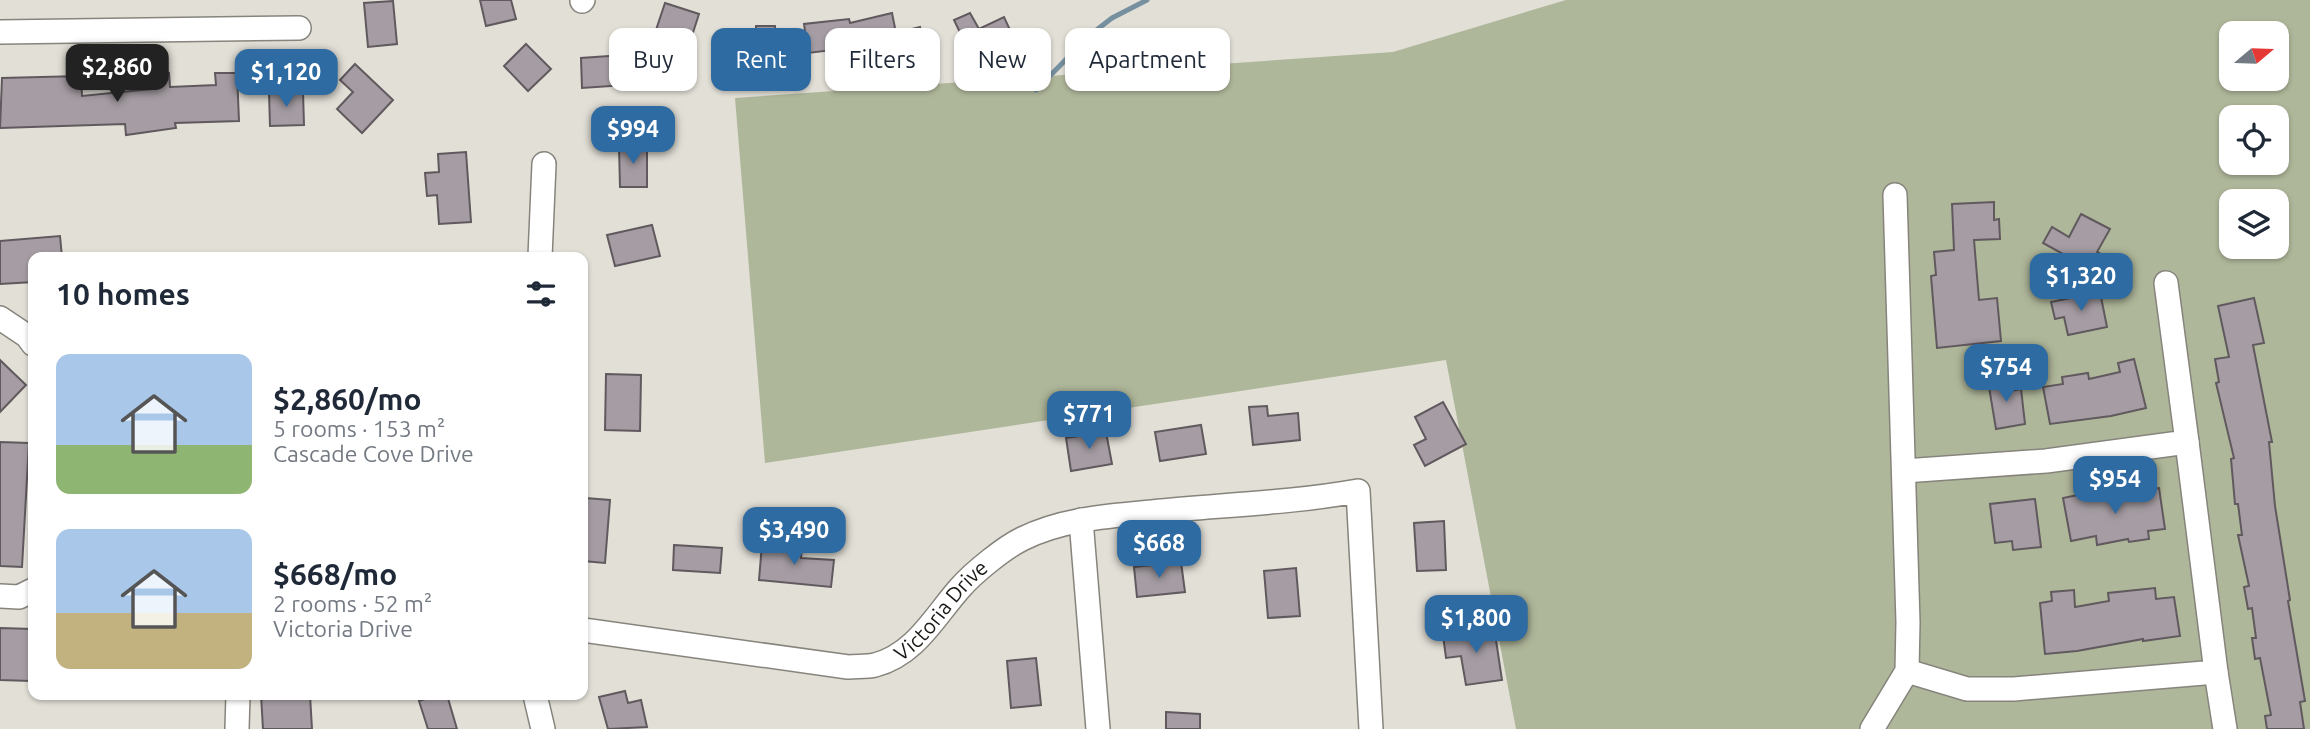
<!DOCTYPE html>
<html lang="en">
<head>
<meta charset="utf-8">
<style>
  body { margin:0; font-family:Ubuntu,sans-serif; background:#f2f2f3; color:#1f2937; height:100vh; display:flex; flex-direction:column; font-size:26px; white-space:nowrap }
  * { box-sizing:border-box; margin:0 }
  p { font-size:23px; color:#747a83 }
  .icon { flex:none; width:38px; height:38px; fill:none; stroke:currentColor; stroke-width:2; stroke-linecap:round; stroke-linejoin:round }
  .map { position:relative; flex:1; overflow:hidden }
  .drawer { position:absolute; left:28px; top:252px; width:560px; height:448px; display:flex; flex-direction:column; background:#fff; border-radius:14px; box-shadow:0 2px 5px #0004 }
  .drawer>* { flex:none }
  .top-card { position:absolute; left:609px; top:28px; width:665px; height:63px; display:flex; gap:14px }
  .needle { width:46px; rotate:71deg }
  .controls { position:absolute; left:2219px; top:21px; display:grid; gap:14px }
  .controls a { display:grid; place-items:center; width:70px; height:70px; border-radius:14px; background:#fff; box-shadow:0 2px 5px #0004; font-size:35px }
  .price { position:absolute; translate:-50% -60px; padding:0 16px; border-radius:14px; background:#2e6ba2; color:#fff; font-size:23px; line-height:46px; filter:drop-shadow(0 2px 4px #0008) }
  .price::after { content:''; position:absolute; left:50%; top:42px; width:21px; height:16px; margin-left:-10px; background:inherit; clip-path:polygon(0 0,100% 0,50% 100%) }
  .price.current { background:#222; color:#fff }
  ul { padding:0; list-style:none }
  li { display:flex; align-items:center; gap:21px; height:175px; padding:0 28px }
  li span { display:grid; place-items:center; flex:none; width:196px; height:140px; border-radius:14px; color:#555 }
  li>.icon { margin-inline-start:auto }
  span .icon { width:84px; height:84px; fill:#fffc; stroke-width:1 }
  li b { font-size:30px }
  h2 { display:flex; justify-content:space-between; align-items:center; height:84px; padding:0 28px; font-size:30px }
  .pill { padding:0 24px; border-radius:14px; background:#fff; box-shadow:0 2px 5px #0004; font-size:24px; line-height:63px }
  .pill.current { background:#2e6ba2; color:#fff }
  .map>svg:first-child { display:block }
  .green { fill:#afb79a; fill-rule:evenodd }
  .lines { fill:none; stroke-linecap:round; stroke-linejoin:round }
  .stream { stroke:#7690a0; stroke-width:5 }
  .building { fill:#a59da3; stroke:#60595e; stroke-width:2 }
  .minor-casing { stroke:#86847c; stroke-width:26 }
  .minor { stroke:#fff; stroke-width:23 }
  .labels { text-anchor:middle; stroke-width:7; stroke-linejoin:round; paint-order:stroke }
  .street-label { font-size:21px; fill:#1a1916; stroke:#e1dfd6 }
</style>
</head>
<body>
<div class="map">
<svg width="2310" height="729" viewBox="0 0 2310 729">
  <rect width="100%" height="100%" fill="#e1dfd6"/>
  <path class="green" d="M1566,0H2310V729H1516L1446,360L765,463L735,98L1393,52ZM2231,33H2277V79H2231ZM2231,117H2277V163H2231ZM2231,201H2277V247H2231Z"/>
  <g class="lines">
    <path class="stream" d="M1036,90L1090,35L1112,18L1147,0"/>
  </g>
  <g class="building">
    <path d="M480,0H511L516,19L486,26Z"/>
    <path d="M393,1L397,44L368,47L364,3Z"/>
    <path d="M665,3L699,14L689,45L655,33Z"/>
    <path d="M892,13L896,33L920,27L927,61L880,71L874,45L808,53L804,24L849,19L850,23Z"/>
    <path d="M970,13L979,29L1004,17L1017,45L976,66L954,20Z"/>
    <path d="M756,26H775L776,72L731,73L730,42H756Z"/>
    <path d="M526,44L551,69L528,91L504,66Z"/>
    <path d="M623,55L625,85L582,88L581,58Z"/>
    <path d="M355,64L393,100L362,133L337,109L353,92L340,80Z"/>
    <path d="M169,73L170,87L216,85L215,73H237L239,121L175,123L176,128L126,135L125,124L0,128L2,78L81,76L82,96L151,89L149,76Z"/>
    <path d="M269,92H303L304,125L270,126Z"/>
    <path d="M619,146H647V187H620Z"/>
    <path d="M466,152L471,222L439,224L437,195L427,196L425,173L439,172L438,154Z"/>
    <path d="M1994,202V220L1999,219L2000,239L1974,240L1979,300L1997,298L2001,341L1937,348L1931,276L1936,275L1934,252L1954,250L1952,204Z"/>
    <path d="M2081,214L2110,229L2097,252L2103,255L2094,271L2043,243L2052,227L2069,237Z"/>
    <path d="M652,225L660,256L615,266L607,235Z"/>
    <path d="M60,236L62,257H33V282L0,284V241Z"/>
    <path d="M2100,292L2107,327L2068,335L2064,317L2055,319L2051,302Z"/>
    <path d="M2254,298L2264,343L2253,345L2272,442H2269L2275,506L2290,600L2288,601L2305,701L2300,702L2304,729H2267L2265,716L2271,715L2260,658L2255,659L2252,638H2256L2252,608L2248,609L2244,587L2249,586L2238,535H2242L2238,504H2235L2231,459L2234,458L2216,383L2219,382L2215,359L2229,357L2218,306Z"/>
    <path d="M2134,359L2146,408L2111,416L2050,424L2043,387L2063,384L2062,377L2088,373L2089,379L2120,372L2118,363Z"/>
    <path d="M0,360L26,385L0,412Z"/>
    <path d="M606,374L641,375L640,431L605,430Z"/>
    <path d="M2008,378L2010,391L2021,389L2025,424L1996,429L1988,381Z"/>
    <path d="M1443,402L1466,444L1425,466L1414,445L1426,439L1415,417Z"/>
    <path d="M1267,406L1268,416L1298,413L1300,440L1253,445L1249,407Z"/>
    <path d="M1201,425L1206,454L1160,461L1155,432Z"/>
    <path d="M1106,432L1112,464L1071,471L1066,438Z"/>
    <path d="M0,442L29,443L22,567L0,566Z"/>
    <path d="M2159,488L2165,529L2148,531L2149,539L2129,542L2128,539L2097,545L2096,536L2071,541L2063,498L2083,494L2084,498Z"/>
    <path d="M585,498L610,500L605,563L583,561Z"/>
    <path d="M2035,499L2041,547L2013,550L2012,541L1995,543L1990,504Z"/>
    <path d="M1444,521L1446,570L1417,571L1414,523Z"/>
    <path d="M762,544L802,547L801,558L834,560L831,587L759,580Z"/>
    <path d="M674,545L722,548L720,573L673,570Z"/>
    <path d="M1181,562L1185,592L1137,597L1134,567Z"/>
    <path d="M1296,568L1300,616L1268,618L1264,571Z"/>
    <path d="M2155,588L2156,599L2174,597L2180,636L2143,641V639L2077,651L2045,654L2040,603L2052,601L2051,592L2074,590L2075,607L2109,601L2108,593Z"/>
    <path d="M1494,627L1502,680L1466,685L1461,656L1446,658L1443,635Z"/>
    <path d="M0,628L32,629L30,681L0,680Z"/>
    <path d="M1036,658L1041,705L1011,708L1007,661Z"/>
    <path d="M625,691L628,703L641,700L647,727L608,729L599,697Z"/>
    <path d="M261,695H310L312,729H263Z"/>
    <path d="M437,695H447L457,729H428L419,701Z"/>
    <path d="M1166,712L1200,714V729H1166Z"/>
  </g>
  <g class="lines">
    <g class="minor-casing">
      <g id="minor">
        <path d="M582,1L583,0"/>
        <path d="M0,32L299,28"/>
        <path d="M540,257L544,164"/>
        <path d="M0,318L27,336L33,344"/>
        <path d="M1904,471L2046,461L2187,442L2166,283"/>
        <path d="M1081,520L1098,729"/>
        <path d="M0,596L19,597L33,590"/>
        <path id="s1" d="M583,630L848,667C857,666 866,667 875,665C915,655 935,616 960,588C974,572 1004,548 1022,539C1062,519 1108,516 1152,512C1220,505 1290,503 1358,491L1371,729"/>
        <path d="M1907,671L1967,689H2014L2216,672L2187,442"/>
        <path d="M2216,672L2225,729"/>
        <path d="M535,695L543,729"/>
        <path d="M237,729L238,695"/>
        <path d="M1872,729L1907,671L1908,622L1895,195"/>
      </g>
    </g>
    <use href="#minor" class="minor"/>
  </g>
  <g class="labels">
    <g class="street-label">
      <text dy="7" stroke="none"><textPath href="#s1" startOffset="382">Victoria Drive</textPath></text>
    </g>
  </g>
</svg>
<div class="controls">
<a><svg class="needle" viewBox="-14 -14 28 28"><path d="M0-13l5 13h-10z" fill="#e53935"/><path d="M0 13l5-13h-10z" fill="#747a83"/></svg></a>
<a><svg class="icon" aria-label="locate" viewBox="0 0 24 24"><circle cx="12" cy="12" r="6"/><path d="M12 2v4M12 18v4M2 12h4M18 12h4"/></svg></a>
<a><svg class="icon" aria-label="layers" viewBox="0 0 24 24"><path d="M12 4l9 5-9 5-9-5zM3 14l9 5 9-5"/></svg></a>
</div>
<b class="price current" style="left:117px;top:104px">$2,860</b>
<b class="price" style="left:286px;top:109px">$1,120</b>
<b class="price" style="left:633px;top:166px">$994</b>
<b class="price" style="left:2081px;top:313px">$1,320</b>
<b class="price" style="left:2006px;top:404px">$754</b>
<b class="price" style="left:1089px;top:451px">$771</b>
<b class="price" style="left:2115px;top:516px">$954</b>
<b class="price" style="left:794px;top:567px">$3,490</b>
<b class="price" style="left:1159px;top:580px">$668</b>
<b class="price" style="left:1476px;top:655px">$1,800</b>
<div class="top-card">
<a class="pill">Buy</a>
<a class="pill current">Rent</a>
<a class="pill">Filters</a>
<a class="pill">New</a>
<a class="pill">Apartment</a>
</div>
<section class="drawer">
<h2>10 homes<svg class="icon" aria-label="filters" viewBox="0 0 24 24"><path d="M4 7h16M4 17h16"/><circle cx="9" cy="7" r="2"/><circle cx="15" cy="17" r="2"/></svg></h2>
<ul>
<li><span style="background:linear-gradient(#a9c7e8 65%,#8fb573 0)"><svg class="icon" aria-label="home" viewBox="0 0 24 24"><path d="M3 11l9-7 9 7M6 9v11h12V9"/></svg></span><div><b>$2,860/mo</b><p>5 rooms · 153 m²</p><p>Cascade Cove Drive</p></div></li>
<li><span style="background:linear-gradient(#a9c7e8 60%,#c2b280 0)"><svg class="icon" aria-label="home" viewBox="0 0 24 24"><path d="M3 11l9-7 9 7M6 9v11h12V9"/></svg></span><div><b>$668/mo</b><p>2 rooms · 52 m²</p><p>Victoria Drive</p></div></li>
</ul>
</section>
</div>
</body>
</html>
